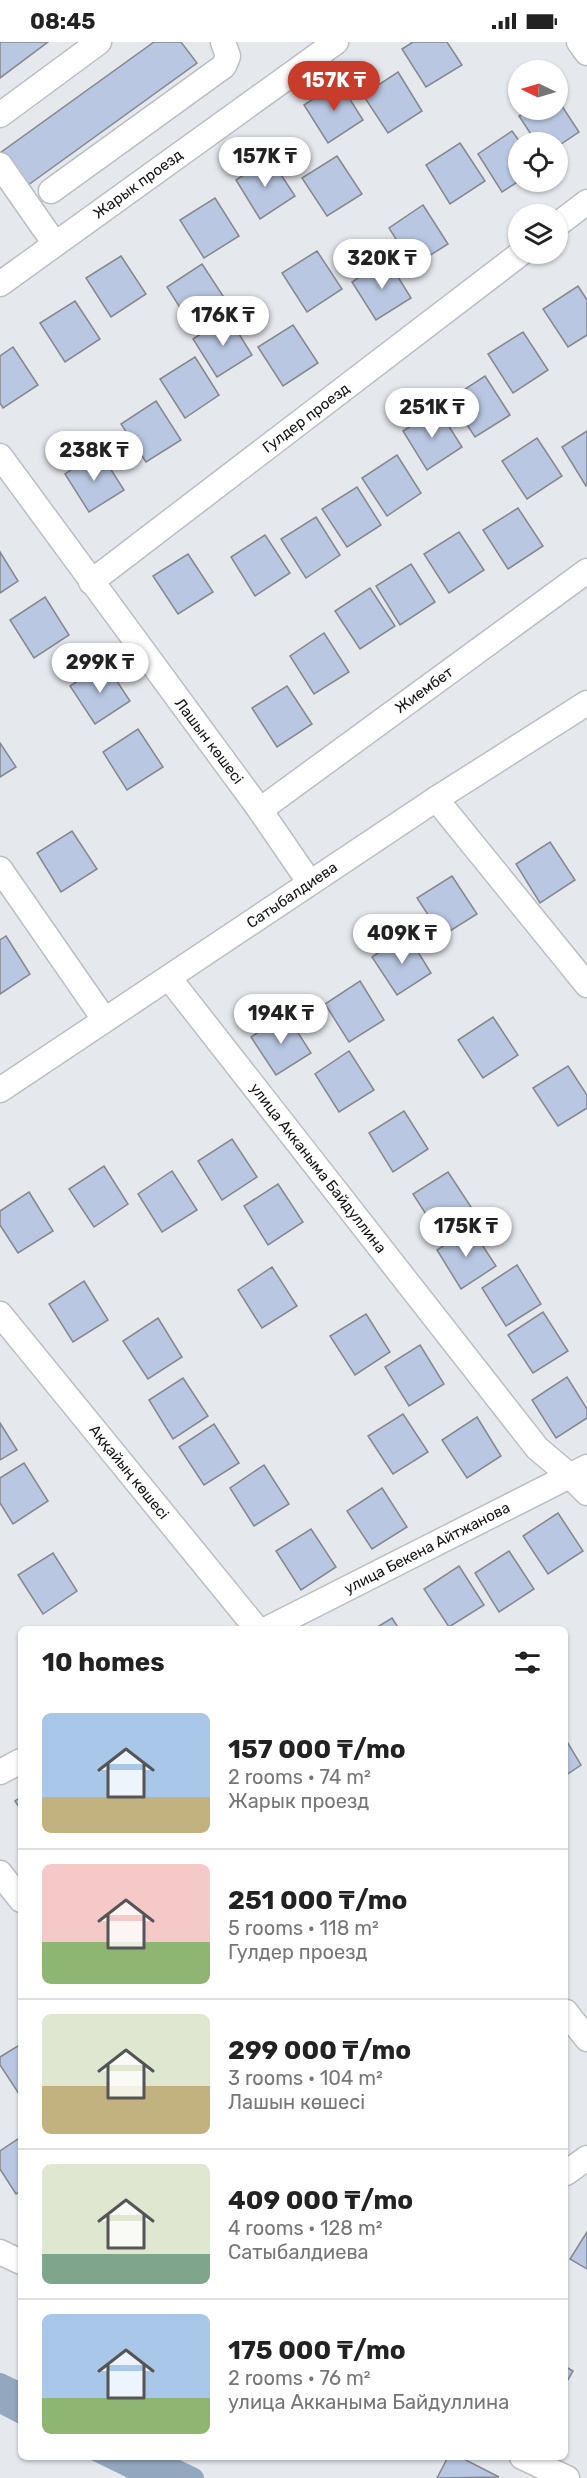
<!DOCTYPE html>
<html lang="en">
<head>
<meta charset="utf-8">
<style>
  body { margin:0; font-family:Rubik,sans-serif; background:#f6f6f6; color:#222; height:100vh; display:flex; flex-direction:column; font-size:22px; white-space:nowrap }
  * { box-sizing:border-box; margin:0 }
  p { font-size:20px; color:#767676 }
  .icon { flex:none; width:33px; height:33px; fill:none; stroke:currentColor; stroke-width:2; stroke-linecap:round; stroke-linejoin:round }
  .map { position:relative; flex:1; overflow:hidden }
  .drawer { position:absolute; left:18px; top:1584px; width:550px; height:834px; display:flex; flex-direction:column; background:#fff; border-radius:9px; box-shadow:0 2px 4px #0004 }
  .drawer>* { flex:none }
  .needle { width:39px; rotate:275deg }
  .buttons { position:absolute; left:508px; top:18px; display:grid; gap:12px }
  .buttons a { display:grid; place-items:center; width:60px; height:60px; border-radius:50%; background:#fff; box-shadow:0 2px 4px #0004; font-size:30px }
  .price { position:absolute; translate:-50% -51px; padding:0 14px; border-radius:21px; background:#fff; color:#222; font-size:20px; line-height:39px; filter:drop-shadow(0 2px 3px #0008) }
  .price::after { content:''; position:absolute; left:50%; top:36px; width:18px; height:14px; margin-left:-9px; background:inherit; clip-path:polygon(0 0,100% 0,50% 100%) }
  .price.active { background:#c83c2c; color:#fff }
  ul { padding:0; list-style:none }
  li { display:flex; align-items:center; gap:18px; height:150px; padding:0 24px }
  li+li { border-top:2px solid #e0e0e0 }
  li span { display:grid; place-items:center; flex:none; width:168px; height:120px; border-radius:9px; color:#555 }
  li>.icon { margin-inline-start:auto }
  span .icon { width:72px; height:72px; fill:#fffc; stroke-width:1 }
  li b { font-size:26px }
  h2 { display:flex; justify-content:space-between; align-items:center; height:72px; padding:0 24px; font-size:26px }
  .status { display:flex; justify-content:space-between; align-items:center; height:42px; padding:0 30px; background:#fff; direction:ltr }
  .status svg { height:16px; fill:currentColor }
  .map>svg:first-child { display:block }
  .water { fill:#93a8bf }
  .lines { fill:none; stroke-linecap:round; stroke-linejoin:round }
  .canal { stroke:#93a8bf; stroke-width:20 }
  .building { fill:#b9c7e2; stroke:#85888c; stroke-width:1.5 }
  .minor-casing { stroke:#bbbec2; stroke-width:27 }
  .minor { stroke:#fff; stroke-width:24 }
  .labels { text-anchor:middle; stroke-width:4.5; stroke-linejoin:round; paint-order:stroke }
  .street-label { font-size:15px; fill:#141517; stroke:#fff }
</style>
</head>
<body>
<div class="status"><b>08:45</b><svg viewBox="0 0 49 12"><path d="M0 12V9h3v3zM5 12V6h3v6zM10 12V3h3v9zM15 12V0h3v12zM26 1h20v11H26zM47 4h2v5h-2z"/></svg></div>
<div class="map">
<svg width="587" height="2436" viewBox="0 0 587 2436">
  <rect width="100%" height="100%" fill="#e5e8ed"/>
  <g class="water">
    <path d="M0,2343L21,2354V2383L0,2372Z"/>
    <path d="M85,2415H144L187,2436H128Z"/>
  </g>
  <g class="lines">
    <g class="canal">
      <path d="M0,2341L21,2351"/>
      <path d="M151,2415L194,2436"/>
    </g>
  </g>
  <g class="building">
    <path d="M0,0H48L0,36Z"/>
    <path d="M154,0H181L197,21L24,146L0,111Z"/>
    <path d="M413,0H447L462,23L426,45L402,7Z"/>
    <path d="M398,30L422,69L388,91L363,53Z"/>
    <path d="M339,40L363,78L328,101L304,63Z"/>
    <path d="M558,58L579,90L558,104V100H536L519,74L530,68H558Z"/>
    <path d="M512,89L520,100L519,139L502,150L478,112Z"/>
    <path d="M460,101L485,139L450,162L426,123Z"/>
    <path d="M337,114L362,152L327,174L302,136Z"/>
    <path d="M270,116L295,154L260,177L236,138Z"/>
    <path d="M215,156L239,194L204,216L180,178Z"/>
    <path d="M423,163L448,202L413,224L389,186Z"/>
    <path d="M317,209L342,247L307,270L282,231Z"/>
    <path d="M121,214L146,252L111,275L86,236Z"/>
    <path d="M387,217L411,256L376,278L352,240Z"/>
    <path d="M202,222L227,260L191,283L167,245Z"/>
    <path d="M578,244L587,258V293L568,305L543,267Z"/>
    <path d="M75,259L100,297L65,320L40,281Z"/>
    <path d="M228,274L252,313L217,335L193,297Z"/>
    <path d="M293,283L318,321L283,344L258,305Z"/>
    <path d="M523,290L548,328L513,351L488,312Z"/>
    <path d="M13,305L38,343L3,366L0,361V314Z"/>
    <path d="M195,315L219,353L185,376L160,337Z"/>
    <path d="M485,334L510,373L475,395L450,357Z"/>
    <path d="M156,359L181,398L146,420L121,382Z"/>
    <path d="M438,367L462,405L427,428L403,389Z"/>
    <path d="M587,389V443L586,444L562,405Z"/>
    <path d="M537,396L562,434L527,457L502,419Z"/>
    <path d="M99,409L124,448L89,470L65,432Z"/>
    <path d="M397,413L421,451L387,474L362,436Z"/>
    <path d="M357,445L381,483L347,505L322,467Z"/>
    <path d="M518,466L543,504L508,527L483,488Z"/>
    <path d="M316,475L340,513L306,536L281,497Z"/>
    <path d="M459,490L484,528L449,551L424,512Z"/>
    <path d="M265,493L290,531L255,554L231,515Z"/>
    <path d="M0,510L18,539L0,551Z"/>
    <path d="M188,512L213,550L178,572L153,534Z"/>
    <path d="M411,522L435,560L400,583L376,544Z"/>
    <path d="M370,546L395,584L360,607L335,569Z"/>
    <path d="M45,555L69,593L34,616L10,578Z"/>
    <path d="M324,591L349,630L314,652L290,614Z"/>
    <path d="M105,621L130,659L95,682L70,644Z"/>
    <path d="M287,644L312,682L277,705L252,666Z"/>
    <path d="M138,687L163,725L127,748L103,710Z"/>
    <path d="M0,701L16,725L0,735Z"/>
    <path d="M72,789L97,827L61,850L37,811Z"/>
    <path d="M550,800L575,838L540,861L516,822Z"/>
    <path d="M452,834L477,872L442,894L417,856Z"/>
    <path d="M407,892L431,931L397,953L372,915Z"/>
    <path d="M6,894L30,932L0,952V898Z"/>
    <path d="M360,939L384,978L349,1000L325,962Z"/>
    <path d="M286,972L311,1011L276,1033L251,995Z"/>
    <path d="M493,975L518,1013L483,1036L458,998Z"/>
    <path d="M349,1009L374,1048L339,1070L315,1032Z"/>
    <path d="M568,1024L587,1053V1066L558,1084L533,1046Z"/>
    <path d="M404,1069L428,1107L393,1130L369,1091Z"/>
    <path d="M232,1097L257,1135L222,1158L198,1119Z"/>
    <path d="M104,1124L128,1162L94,1185L69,1147Z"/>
    <path d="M172,1129L197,1168L162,1190L138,1152Z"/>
    <path d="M448,1130L473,1168L438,1191L413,1152Z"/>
    <path d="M278,1142L303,1180L268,1203L244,1164Z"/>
    <path d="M29,1150L53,1189L18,1211L0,1183V1169Z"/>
    <path d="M471,1186L496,1224L461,1247L437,1208Z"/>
    <path d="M517,1223L541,1262L506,1284L482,1246Z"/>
    <path d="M272,1225L297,1264L262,1286L238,1248Z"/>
    <path d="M84,1239L108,1278L73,1300L49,1262Z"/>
    <path d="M543,1270L568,1309L533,1331L508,1293Z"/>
    <path d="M366,1272L390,1310L355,1333L330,1294Z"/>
    <path d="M158,1276L182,1315L148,1337L123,1299Z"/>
    <path d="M420,1303L444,1342L409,1364L385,1325Z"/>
    <path d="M567,1335L587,1367V1376L556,1396L532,1358Z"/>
    <path d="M183,1336L208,1374L173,1397L149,1358Z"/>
    <path d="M403,1372L428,1410L393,1432L368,1394Z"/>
    <path d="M477,1375L501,1414L467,1436L442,1398Z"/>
    <path d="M0,1381L17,1408L0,1418Z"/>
    <path d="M214,1382L239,1421L204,1443L179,1405Z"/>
    <path d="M24,1421L48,1459L13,1482L0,1461V1436Z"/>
    <path d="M264,1423L289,1462L254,1484L230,1446Z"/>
    <path d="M382,1446L407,1485L372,1507L347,1469Z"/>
    <path d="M558,1471L583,1509L548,1532L523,1494Z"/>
    <path d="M311,1487L336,1525L301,1548L276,1509Z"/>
    <path d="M509,1509L534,1547L499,1570L475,1531Z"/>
    <path d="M53,1511L77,1549L43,1572L18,1533Z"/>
    <path d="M459,1524L484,1563L449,1585L424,1547Z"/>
    <path d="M392,1576L399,1587H374Z"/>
    <path d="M566,1698L581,1723L566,1733Z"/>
    <path d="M21,1755V1768L15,1759Z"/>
    <path d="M21,2002V2055L0,2023V2015Z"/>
    <path d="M21,2095V2149L16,2152L0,2127V2109Z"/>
    <path d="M587,2190V2227L570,2217Z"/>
    <path d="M566,2325L573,2329L566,2341Z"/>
    <path d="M448,2415H460L499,2435L437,2436Z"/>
  </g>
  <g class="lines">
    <g class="minor-casing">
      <g id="minor">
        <path d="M579,0L587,11"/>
        <path d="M0,73L99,0"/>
        <path d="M0,123L55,202"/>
        <path d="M51,149L224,24L228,14L223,0"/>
        <path d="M558,182L587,160"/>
        <path d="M0,242L336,0"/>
        <path d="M0,414L260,768L310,841"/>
        <path d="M91,540L520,212"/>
        <path d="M436,757L587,943"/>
        <path d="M260,768L587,529"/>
        <path d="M0,827L104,977"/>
        <path d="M169,936L537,1406L570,1434L587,1451"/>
        <path d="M0,1048L436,757L587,661"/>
        <path d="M0,1272L257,1587"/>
        <path d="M267,1587L587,1425"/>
        <path d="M0,1730L21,1719"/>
        <path d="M0,1831L21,1858"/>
        <path d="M566,1970L587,1997"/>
        <path d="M566,2131L587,2116"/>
        <path d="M0,2210L21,2220"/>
        <path d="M522,2415L567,2436"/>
      </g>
    </g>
    <use href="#minor" class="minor"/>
  </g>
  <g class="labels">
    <g class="street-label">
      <text transform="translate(138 142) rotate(-36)" y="5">Жарык проезд</text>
      <text transform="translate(306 376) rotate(-37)" y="5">Гулдер проезд</text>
      <text transform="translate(424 648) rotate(-36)" y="5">Жиембет</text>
      <text transform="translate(209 699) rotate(53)" y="5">Лашын көшесі</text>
      <text transform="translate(292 853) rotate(-34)" y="5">Сатыбалдиева</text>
      <text transform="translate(318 1126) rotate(52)" y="5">улица Акканыма Байдуллина</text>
      <text transform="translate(129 1430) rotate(51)" y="5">Аққайың көшесі</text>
      <text transform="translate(427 1506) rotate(-27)" y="5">улица Бекена Айтжанова</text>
    </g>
  </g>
</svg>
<div class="buttons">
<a><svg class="needle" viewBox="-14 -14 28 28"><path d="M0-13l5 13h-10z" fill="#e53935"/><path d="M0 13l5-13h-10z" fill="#767676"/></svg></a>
<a><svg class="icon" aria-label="locate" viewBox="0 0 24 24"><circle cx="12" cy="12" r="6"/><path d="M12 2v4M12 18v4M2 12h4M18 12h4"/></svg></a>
<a><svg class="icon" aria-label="layers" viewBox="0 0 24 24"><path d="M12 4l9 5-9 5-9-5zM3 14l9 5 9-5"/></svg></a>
</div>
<b class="price active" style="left:334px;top:70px">157K ₸</b>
<b class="price" style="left:265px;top:146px">157K ₸</b>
<b class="price" style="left:382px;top:248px">320K ₸</b>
<b class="price" style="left:223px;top:305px">176K ₸</b>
<b class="price" style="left:432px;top:397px">251K ₸</b>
<b class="price" style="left:94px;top:440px">238K ₸</b>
<b class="price" style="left:100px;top:652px">299K ₸</b>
<b class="price" style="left:402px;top:923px">409K ₸</b>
<b class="price" style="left:281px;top:1003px">194K ₸</b>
<b class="price" style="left:466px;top:1216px">175K ₸</b>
<section class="drawer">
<h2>10 homes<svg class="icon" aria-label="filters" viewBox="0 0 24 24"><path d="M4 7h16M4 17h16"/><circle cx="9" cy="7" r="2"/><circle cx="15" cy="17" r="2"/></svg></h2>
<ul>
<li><span style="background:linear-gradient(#a9c7e8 70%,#c2b280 0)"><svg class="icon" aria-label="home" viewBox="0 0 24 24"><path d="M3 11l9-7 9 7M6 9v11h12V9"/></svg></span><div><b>157 000 ₸/mo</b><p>2 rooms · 74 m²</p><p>Жарык проезд</p></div></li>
<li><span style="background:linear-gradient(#f6c9c9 65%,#8fb573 0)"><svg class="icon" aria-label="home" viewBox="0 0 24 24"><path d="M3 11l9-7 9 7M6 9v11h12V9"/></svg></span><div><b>251 000 ₸/mo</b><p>5 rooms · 118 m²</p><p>Гулдер проезд</p></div></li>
<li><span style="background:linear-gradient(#dfe7d0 60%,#c2b280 0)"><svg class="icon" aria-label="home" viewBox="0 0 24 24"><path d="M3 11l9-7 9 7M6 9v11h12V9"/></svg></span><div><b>299 000 ₸/mo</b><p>3 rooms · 104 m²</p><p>Лашын көшесі</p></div></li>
<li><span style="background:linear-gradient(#dfe7d0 75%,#7fa58c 0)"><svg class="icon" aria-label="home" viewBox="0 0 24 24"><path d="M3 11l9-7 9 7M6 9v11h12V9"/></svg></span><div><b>409 000 ₸/mo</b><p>4 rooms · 128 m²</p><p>Сатыбалдиева</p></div></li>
<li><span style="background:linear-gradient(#a9c7e8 70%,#8fb573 0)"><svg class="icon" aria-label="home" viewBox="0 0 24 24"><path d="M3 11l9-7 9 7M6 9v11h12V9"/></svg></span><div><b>175 000 ₸/mo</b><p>2 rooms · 76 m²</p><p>улица Акканыма Байдуллина</p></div></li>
</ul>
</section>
</div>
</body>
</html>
